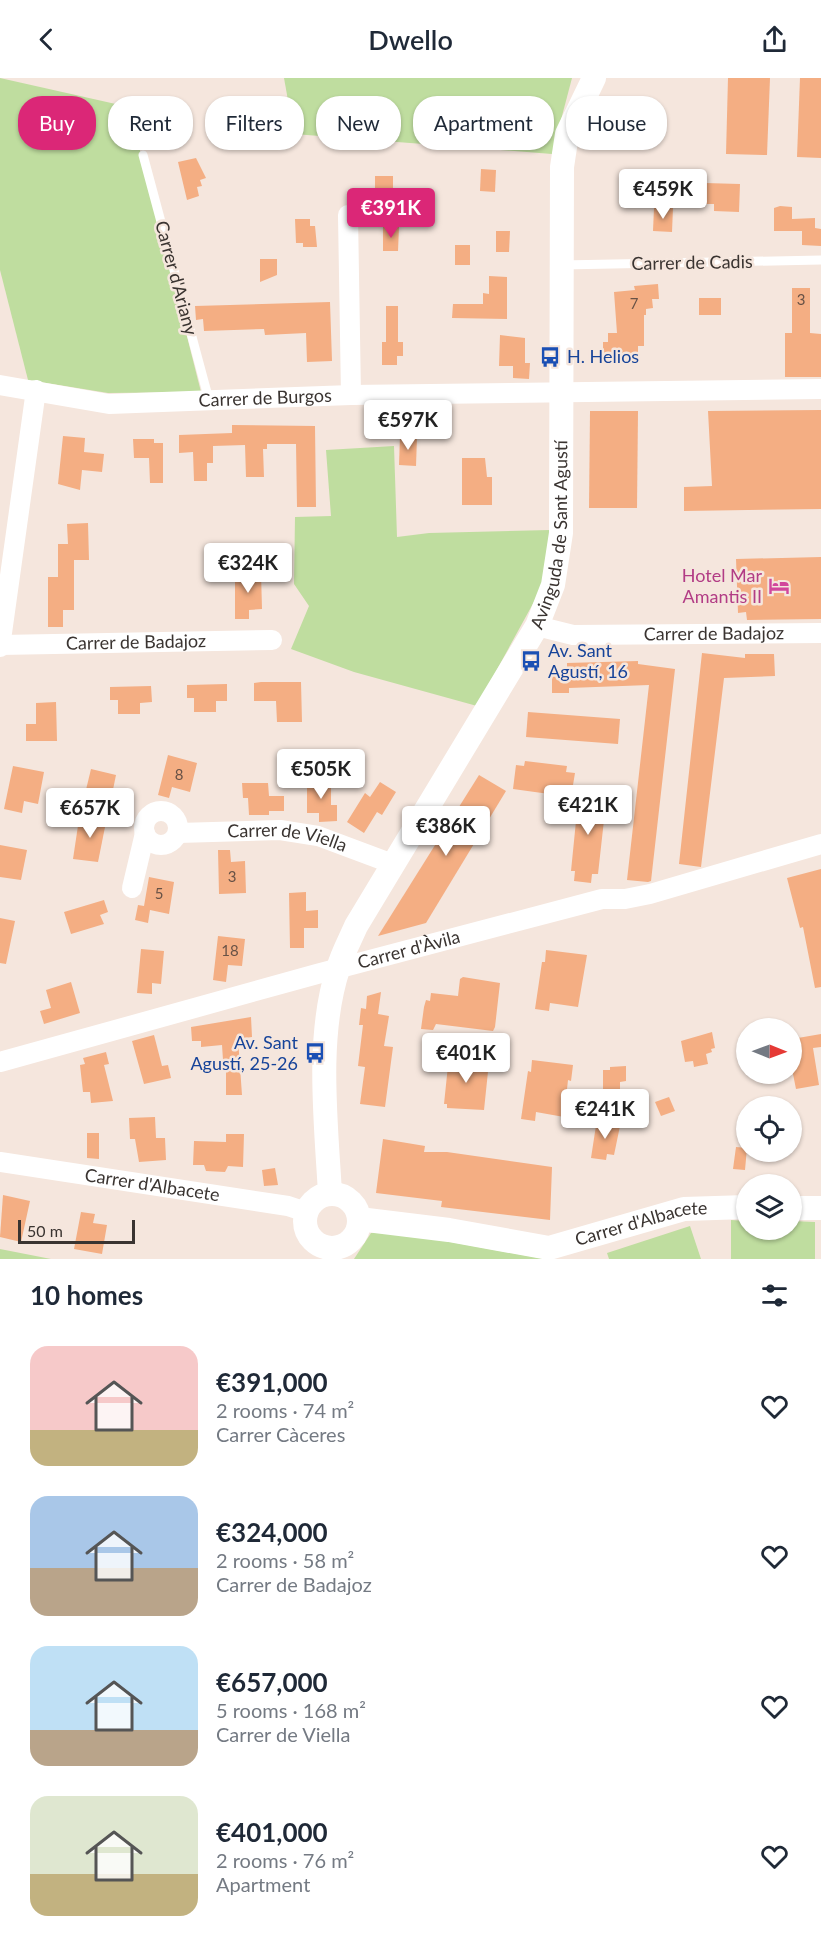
<!DOCTYPE html>
<html lang="en">
<head>
<meta charset="utf-8">
<style>
  body { margin:0; font-family:Lato,sans-serif; background:#f6f6f7; color:#1f2937; height:100vh; display:flex; flex-direction:column; font-size:22px; white-space:nowrap }
  * { box-sizing:border-box; margin:0 }
  p { font-size:20px; color:#747a83 }
  .icon { flex:none; width:33px; height:33px; fill:none; stroke:currentColor; stroke-width:2; stroke-linecap:round; stroke-linejoin:round }
  .map { position:relative; height:1181px; overflow:hidden }
  .side { display:flex; flex-direction:column; background:#fff; flex:1 }
  .side>* { flex:none }
  .guide { position:absolute; left:18px; top:18px; width:786px; height:54px; display:flex; gap:12px }
  .needle { width:39px; rotate:91deg }
  .controls { position:absolute; left:736px; top:940px; display:grid; gap:12px }
  .controls a { display:grid; place-items:center; width:66px; height:66px; border-radius:50%; background:#fff; box-shadow:0 2px 4px #0004; font-size:30px }
  .scale { position:absolute; left:18px; bottom:15px; width:117px; box-sizing:border-box; padding-left:6px; border:3px solid #3a3431; border-top:0; font-size:16px; line-height:21px; white-space:nowrap; color:#3a3431; -webkit-text-stroke:4px #f5e6dd; paint-order:stroke }
  .price { position:absolute; translate:-50% -51px; padding:0 14px; border-radius:6px; background:#fff; color:#222; font-size:20px; line-height:39px; filter:drop-shadow(0 2px 3px #0008) }
  .price::after { content:''; position:absolute; left:50%; top:36px; width:18px; height:14px; margin-left:-9px; background:inherit; clip-path:polygon(0 0,100% 0,50% 100%) }
  .price.current { background:#db2777; color:#fff }
  ul { padding:0; list-style:none }
  li { display:flex; align-items:center; gap:18px; height:150px; padding:0 30px }
  li span { display:grid; place-items:center; flex:none; width:168px; height:120px; border-radius:18px; color:#555 }
  li>.icon { margin-inline-start:auto }
  span .icon { width:72px; height:72px; fill:#fffc; stroke-width:1 }
  li b { font-size:26px }
  h2 { display:flex; justify-content:space-between; align-items:center; height:72px; padding:0 30px; font-size:26px }
  .pill { padding:0 21px; border-radius:24px; background:#fff; box-shadow:0 2px 4px #0004; font-size:21px; line-height:54px }
  .pill.current { background:#db2777; color:#fff }
  header { display:flex; justify-content:space-between; align-items:center; height:78px; padding:0 30px; background:#fff; font-size:27px; font-weight:600 }
  .map>svg:first-child { display:block }
  .green { fill:#bfdd9f }
  .building { fill:#f4ae83 }
  .lines { fill:none; stroke-linecap:round; stroke-linejoin:round }
  .service { stroke:#fff; stroke-width:9 }
  .minor { stroke:#fff; stroke-width:20 }
  .tertiary { stroke:#fff; stroke-width:24 }
  .labels { text-anchor:middle; stroke-width:5; stroke-linejoin:round; paint-order:stroke }
  .number-label { font-size:15px; fill:#685246 }
  .street-label { font-size:18px; fill:#3a3431; stroke:#f5e6dd }
  .transit-label { font-size:18px; fill:#164399; stroke:#f5e6dd; text-anchor:start }
  .hotel-label { font-size:18px; fill:#b23c85; stroke:#f5e6dd; text-anchor:end }
</style>
</head>
<body>
<header><svg class="icon" aria-label="back" viewBox="0 0 24 24"><path d="M15 5l-7 7 7 7"/></svg>Dwello<svg class="icon" aria-label="share" viewBox="0 0 24 24"><path d="M12 15V3M7 8l5-5 5 5M5 13v7h14v-7"/></svg></header>
<div class="map">
<svg width="821" height="1181" viewBox="0 0 821 1181">
  <rect width="100%" height="100%" fill="#f5e6dd"/>
  <g class="green">
    <path d="M0,0L129,29L201,314L108,315L28,302L0,192Z"/>
    <path d="M284,0H572L552,76L294,56Z"/>
    <path d="M394,368L397,459L429,455L550,452L541,511L477,628L354,594L291,571L309,528L294,506L295,439L331,438L326,372Z"/>
    <path d="M731,1142L747,1143V1152H792V1143L815,1144V1181H731Z"/>
    <path d="M690,1148L701,1181H609L607,1175Z"/>
    <path d="M385,1152L545,1181H354L371,1155Z"/>
    <path d="M0,1171L51,1181H0Z"/>
  </g>
  <g class="building">
    <path d="M728,0H770L767,77L726,76Z"/>
    <path d="M800,0H821V80L797,79Z"/>
    <path d="M196,80L206,100L200,102L202,108L197,109L199,118L187,122L178,84Z"/>
    <path d="M481,91L496,92L495,114L480,113Z"/>
    <rect x="375" y="98" width="18" height="22"/>
    <path d="M705,105L740,106L739,134L714,133V126H705Z"/>
    <path d="M780,128L792,129V141L815,140V150L821,151V168L802,167V153H774V130Z"/>
    <path d="M654,130H673L672,154L653,153Z"/>
    <path d="M295,141H310V148H315L317,169H303V165H296Z"/>
    <path d="M383,149H399L398,173H383Z"/>
    <path d="M496,153H510L509,174H496Z"/>
    <rect x="455" y="167" width="15" height="20"/>
    <path d="M260,181H277V197L260,204Z"/>
    <path d="M489,198L507,199V241L452,240L453,226H483V215L489,216Z"/>
    <path d="M658,206L659,221H652L653,230L646,231V237H644V268H638V278H603V264H608V255H617L614,214L635,212L634,208Z"/>
    <path d="M792,210H810V255L821,256V299H785V255H792Z"/>
    <rect x="699" y="220" width="22" height="17"/>
    <path d="M330,224L332,283L307,284L306,255L265,257L264,251L204,253L203,241L196,242L195,228Z"/>
    <path d="M386,228H398V264H403V278H397V287H382V264H386Z"/>
    <path d="M500,257L525,260V285H530L529,301L513,300V288H499Z"/>
    <path d="M408,331H423V334H427V357H408Z"/>
    <path d="M821,332V431L684,433V409L712,408L708,333Z"/>
    <path d="M590,333H638L637,430H589Z"/>
    <path d="M232,347L315,348L316,429H297L296,366H267V371H263L264,399H246L245,367L213,368V385H207V403H194L193,374L179,375V357L232,355Z"/>
    <path d="M63,358L85,360L84,374L104,376L102,394L82,392L80,412L58,406Z"/>
    <path d="M400,358L417,359L416,388L399,387Z"/>
    <path d="M133,361H154V365H163V405H150L149,380H134Z"/>
    <path d="M462,380H485L487,399H492V427H462Z"/>
    <path d="M88,445L89,482H74V532H63V549H48V499H58V466H68L67,446Z"/>
    <path d="M821,479V541L747,542L746,534L738,535L736,481Z"/>
    <path d="M261,494L262,531L249,532V541H235V495Z"/>
    <path d="M702,575L745,580V576H774L775,598L724,600L701,789L679,786Z"/>
    <path d="M638,583V586L675,591L651,803L648,804L627,802L649,607L569,610V615H552V593H567V585Z"/>
    <path d="M261,604H301L302,644H277L276,623H254V605Z"/>
    <path d="M227,606V623H216V634H194V620H187V607Z"/>
    <path d="M151,608L152,624L140,625V636H118V622H110V609Z"/>
    <path d="M56,624L57,663H26V646H36V625Z"/>
    <path d="M528,634L620,641L618,666L526,659Z"/>
    <path d="M168,677L197,685L190,714L172,709L169,720L158,717Z"/>
    <path d="M525,683L567,688L566,694L575,695L571,719L513,711L516,687L524,688Z"/>
    <path d="M13,688L44,694L38,726L24,723L22,735L4,731Z"/>
    <path d="M91,691L116,697L110,726L84,720Z"/>
    <path d="M479,697L506,713L426,845L378,858Z"/>
    <path d="M307,701H331V727H337V743L319,744V735H307Z"/>
    <path d="M380,704L396,714L382,737L377,734L364,755L347,744L365,715L370,719Z"/>
    <path d="M242,705H268L269,718H284V733H269V737H249L248,720H243Z"/>
    <path d="M579,713L602,715L601,723L606,724L598,796H592L591,805L574,803L575,793H571Z"/>
    <path d="M107,739L98,784L73,781L79,741Z"/>
    <path d="M0,767L27,772L21,802L0,799Z"/>
    <path d="M218,772H230L231,784L245,783L246,815L219,816Z"/>
    <path d="M821,791V909L815,910L803,849L800,850L787,800Z"/>
    <path d="M149,799L174,804L169,836L150,832L148,845L135,842L138,827L144,828Z"/>
    <path d="M306,814V833L318,832V850H304V870H290L289,815Z"/>
    <path d="M104,822L108,834L100,837L104,846L71,856L64,834Z"/>
    <path d="M0,840L15,843L6,886L0,885Z"/>
    <path d="M218,858L245,861L242,888L228,887L226,904L213,902Z"/>
    <path d="M141,871L164,873L161,906L152,905V916L137,915Z"/>
    <path d="M546,872L587,877L578,929L550,925L549,933L535,931L542,884H545Z"/>
    <path d="M463,899L500,905L495,949L493,953L436,946L433,952L421,951L424,929L426,922L430,923L431,915L458,918L460,901Z"/>
    <path d="M71,904L80,935L44,946L40,933L51,930L46,912Z"/>
    <path d="M381,914L378,936L389,938L384,968L393,969L385,1029L360,1026L365,989L358,988L363,947H359L361,930L366,931L367,918Z"/>
    <path d="M251,939L252,959L238,961L242,1017H226V982H223L222,967L201,969V963H192L191,949Z"/>
    <path d="M712,954L715,970L711,971L712,974L706,976L708,986L694,989L693,983L685,984L681,963Z"/>
    <path d="M821,956V969L813,970L819,1007L796,1011L792,991V961Z"/>
    <path d="M154,957L162,988L168,987L171,1000L144,1006L132,963Z"/>
    <path d="M106,974L109,986L104,987L113,1023L91,1025L90,1014H83L80,987L85,986L83,980Z"/>
    <path d="M449,978L489,984L484,1032L447,1030V1026H444Z"/>
    <path d="M532,982L573,987L571,1003L568,1002L564,1039L536,1034L535,1043L521,1041L528,993L531,994Z"/>
    <path d="M626,988V1003L620,1004V1014H603V992H610V989Z"/>
    <path d="M669,1019L675,1033L661,1038L655,1024Z"/>
    <path d="M155,1039L156,1060H165L166,1082L139,1084L135,1061H130L129,1040Z"/>
    <path d="M597,1041L620,1048L614,1077L607,1076L606,1082L591,1080Z"/>
    <path d="M87,1055H99V1081L87,1080Z"/>
    <path d="M226,1056H244L243,1089L228,1088L225,1094L206,1093L204,1087H193L194,1063L226,1064Z"/>
    <path d="M383,1061L425,1068L424,1074H447L552,1089L550,1142L441,1129L442,1123L376,1115Z"/>
    <path d="M736,1069L747,1070L745,1092L733,1091Z"/>
    <path d="M275,1090L278,1107L264,1108L262,1092Z"/>
    <path d="M3,1117L30,1123L21,1164L0,1159Z"/>
    <path d="M81,1134L95,1136L93,1145L107,1147L102,1176L74,1171Z"/>
  </g>
  <g class="lines">
    <g class="service">
      <path d="M143,77L209,322"/>
      <path d="M562,187L821,182"/>
    </g>
    <g class="minor">
      <path d="M348,137L351,317"/>
      <path id="s1" d="M0,307L109,326L351,317L821,311"/>
      <path id="s2" d="M537,548L573,557L821,555"/>
      <path id="s3" d="M0,567L272,562"/>
      <path d="M0,569L36,312"/>
      <circle cx="161" cy="750" r="17"/>
      <path id="s4" d="M178,755L280,752L318,758L393,786"/>
      <path d="M132,810L145,755"/>
      <path id="s5" d="M0,984L317,896L602,821H625L650,816L821,766"/>
      <path id="s6" d="M0,1084L288,1128L306,1134"/>
    </g>
    <g class="tertiary">
      <path id="s7" d="M330,1115C326,1044 316,959 338,891C342,876 350,862 356,848L537,548L553,507L561,455L562,89L567,56L594,0"/>
      <circle cx="332" cy="1143" r="27"/>
      <path d="M792,1130H821"/>
      <path id="s8" d="M359,1141L449,1152L549,1170L684,1131L747,1129"/>
    </g>
  </g>
  <defs>
    <g id="bus-bare" transform="scale(1.62)"><path d="M-5-6H5V4H4V6H2V4H-2V6H-4V4H-5ZM-3.5-4V0h7V-4ZM-3.5 1.2v1.5H-2V1.2ZM2 1.2v1.5H3.5V1.2Z" fill="#1a4fb4" stroke="#f5e6dd" stroke-width="2.5" paint-order="stroke"/></g>
    <g id="hotel-bare" transform="scale(1.62)"><path d="M-6-4.5h1.5V1H6V5H4.5V3h-9V5H-6ZM-4 0a1.8 1.8 0 1 1 3.6 0ZM.5 0V-2.5h3Q6-2.5 6 0Z" fill="#d1479c" stroke="#f5e6dd" stroke-width="2.5" paint-order="stroke"/></g>
  </defs>
  <g fill-rule="evenodd">
    <use href="#bus-bare" x="550" y="279"/>
    <use href="#hotel-bare" x="779" y="508"/>
    <use href="#bus-bare" x="531" y="583"/>
    <use href="#bus-bare" x="315" y="975"/>
  </g>
  <g class="labels">
    <g class="number-label">
      <text x="801" y="227">3</text>
      <text x="634" y="231">7</text>
      <text x="179" y="702">8</text>
      <text x="232" y="804">3</text>
      <text x="159" y="821">5</text>
      <text x="230" y="878">18</text>
    </g>
    <g class="street-label">
      <text transform="translate(692 185) rotate(-1)" y="6">Carrer de Cadis</text>
      <text transform="translate(176 200) rotate(75)" y="6">Carrer d'Ariany</text>
      <text dy="6" stroke="none"><textPath href="#s1" startOffset="267">Carrer de Burgos</textPath></text>
      <text dy="6" stroke="none"><textPath href="#s7" startOffset="716">Avinguda de Sant Agustí</textPath></text>
      <text dy="6" stroke="none"><textPath href="#s2" startOffset="178">Carrer de Badajoz</textPath></text>
      <text dy="6" stroke="none"><textPath href="#s3" startOffset="136">Carrer de Badajoz</textPath></text>
      <text dy="6" stroke="none"><textPath href="#s4" startOffset="110">Carrer de Viella</textPath></text>
      <text dy="6" stroke="none"><textPath href="#s5" startOffset="424">Carrer d'Àvila</textPath></text>
      <text dy="6" stroke="none"><textPath href="#s6" startOffset="154">Carrer d'Albacete</textPath></text>
      <text dy="6" stroke="none"><textPath href="#s8" startOffset="288">Carrer d'Albacete</textPath></text>
    </g>
    <g class="transit-label">
      <text x="567" y="285">H. Helios</text>
      <text x="548" y="579">Av. Sant<tspan x="548" dy="21">Agustí, 16</tspan></text>
      <text x="298" y="971" text-anchor="end">Av. Sant<tspan x="298" dy="21">Agustí, 25-26</tspan></text>
    </g>
    <g class="hotel-label">
      <text x="762" y="504">Hotel Mar<tspan x="762" dy="21">Amantis II</tspan></text>
    </g>
  </g>
</svg>
<div class="controls">
<a><svg class="needle" viewBox="-14 -14 28 28"><path d="M0-13l5 13h-10z" fill="#e53935"/><path d="M0 13l5-13h-10z" fill="#747a83"/></svg></a>
<a><svg class="icon" aria-label="locate" viewBox="0 0 24 24"><circle cx="12" cy="12" r="6"/><path d="M12 2v4M12 18v4M2 12h4M18 12h4"/></svg></a>
<a><svg class="icon" aria-label="layers" viewBox="0 0 24 24"><path d="M12 4l9 5-9 5-9-5zM3 14l9 5 9-5"/></svg></a>
</div>
<div class="scale">50 m</div>
<b class="price" style="left:663px;top:142px">€459K</b>
<b class="price current" style="left:391px;top:161px">€391K</b>
<b class="price" style="left:408px;top:373px">€597K</b>
<b class="price" style="left:248px;top:516px">€324K</b>
<b class="price" style="left:321px;top:722px">€505K</b>
<b class="price" style="left:588px;top:758px">€421K</b>
<b class="price" style="left:90px;top:761px">€657K</b>
<b class="price" style="left:446px;top:779px">€386K</b>
<b class="price" style="left:466px;top:1006px">€401K</b>
<b class="price" style="left:605px;top:1062px">€241K</b>
<div class="guide">
<a class="pill current">Buy</a>
<a class="pill">Rent</a>
<a class="pill">Filters</a>
<a class="pill">New</a>
<a class="pill">Apartment</a>
<a class="pill">House</a>
</div>
</div>
<section class="side">
<h2>10 homes<svg class="icon" aria-label="filters" viewBox="0 0 24 24"><path d="M4 7h16M4 17h16"/><circle cx="9" cy="7" r="2"/><circle cx="15" cy="17" r="2"/></svg></h2>
<ul>
<li><span style="background:linear-gradient(#f6c9c9 70%,#c2b280 0)"><svg class="icon" aria-label="home" viewBox="0 0 24 24"><path d="M3 11l9-7 9 7M6 9v11h12V9"/></svg></span><div><b>€391,000</b><p>2 rooms · 74 m²</p><p>Carrer Càceres</p></div><svg class="icon" aria-label="heart" viewBox="0 0 24 24"><path d="M12 20l-8-8c-3-5 5-10 8-4 3-6 11-1 8 4z"/></svg></li>
<li><span style="background:linear-gradient(#a9c7e8 60%,#b9a48a 0)"><svg class="icon" aria-label="home" viewBox="0 0 24 24"><path d="M3 11l9-7 9 7M6 9v11h12V9"/></svg></span><div><b>€324,000</b><p>2 rooms · 58 m²</p><p>Carrer de Badajoz</p></div><svg class="icon" aria-label="heart" viewBox="0 0 24 24"><path d="M12 20l-8-8c-3-5 5-10 8-4 3-6 11-1 8 4z"/></svg></li>
<li><span style="background:linear-gradient(#bfe0f5 70%,#b9a48a 0)"><svg class="icon" aria-label="home" viewBox="0 0 24 24"><path d="M3 11l9-7 9 7M6 9v11h12V9"/></svg></span><div><b>€657,000</b><p>5 rooms · 168 m²</p><p>Carrer de Viella</p></div><svg class="icon" aria-label="heart" viewBox="0 0 24 24"><path d="M12 20l-8-8c-3-5 5-10 8-4 3-6 11-1 8 4z"/></svg></li>
<li><span style="background:linear-gradient(#dfe7d0 65%,#c2b280 0)"><svg class="icon" aria-label="home" viewBox="0 0 24 24"><path d="M3 11l9-7 9 7M6 9v11h12V9"/></svg></span><div><b>€401,000</b><p>2 rooms · 76 m²</p><p>Apartment</p></div><svg class="icon" aria-label="heart" viewBox="0 0 24 24"><path d="M12 20l-8-8c-3-5 5-10 8-4 3-6 11-1 8 4z"/></svg></li>
</ul>
</section>
</body>
</html>
